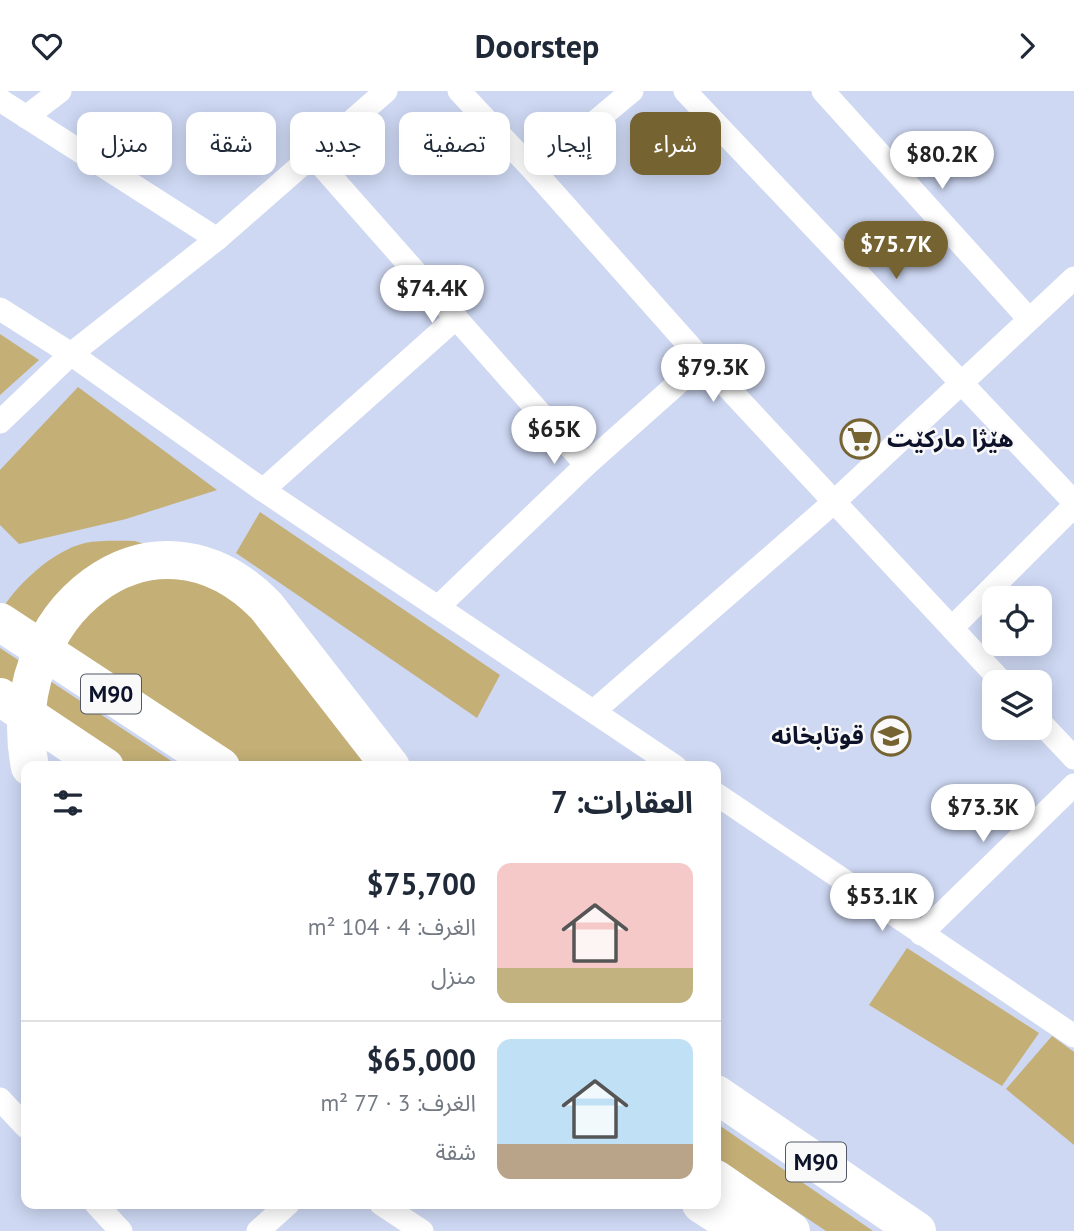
<!DOCTYPE html>
<html lang="ar">
<head>
<meta charset="utf-8">
<style>
  body { margin:0; font-family:"PT Sans","Noto Sans Arabic",sans-serif; background:#f6f6f7; color:#1f2937; direction:rtl; height:100vh; display:flex; flex-direction:column; font-size:26px; white-space:nowrap }
  * { box-sizing:border-box; margin:0 }
  p { font-size:23px; color:#747a83 }
  .icon { flex:none; width:38px; height:38px; fill:none; stroke:currentColor; stroke-width:2; stroke-linecap:round; stroke-linejoin:round }
  .map { position:relative; flex:1; overflow:hidden; direction:ltr }
  .side { position:absolute; left:21px; top:670px; width:700px; height:448px; display:flex; flex-direction:column; background:#fff; border-radius:14px; box-shadow:0 4px 18px #0003; direction:rtl }
  .side>* { flex:none }
  .hud { position:absolute; left:21px; top:21px; width:700px; height:63px; direction:rtl; display:flex; gap:14px }
  .tools { position:absolute; left:982px; top:495px; display:grid; gap:14px }
  .tools a { display:grid; place-items:center; width:70px; height:70px; border-radius:14px; background:#fff; box-shadow:0 4px 18px #0003; font-size:35px }
  .price { position:absolute; translate:-50% -60px; padding:0 16px; border-radius:24px; background:#fff; color:#222; font-size:23px; line-height:46px; filter:drop-shadow(0 2px 4px #0008) }
  .price::after { content:''; position:absolute; left:50%; top:42px; width:21px; height:16px; margin-left:-10px; background:inherit; clip-path:polygon(0 0,100% 0,50% 100%) }
  .price.current { background:#756331; color:#fff }
  ul { padding:0; list-style:none }
  li { display:flex; align-items:center; gap:21px; height:175px; padding:0 28px }
  li+li { border-top:2px solid #e0e1e3 }
  li span { display:grid; place-items:center; flex:none; width:196px; height:140px; border-radius:14px; color:#555 }
  li>.icon { margin-inline-start:auto }
  span .icon { width:84px; height:84px; fill:#fffc; stroke-width:1 }
  li b { font-size:30px }
  h2 { display:flex; justify-content:space-between; align-items:center; height:84px; padding:0 28px; font-size:30px }
  .chip { padding:0 24px; border-radius:14px; background:#fff; box-shadow:0 4px 18px #0003; font-size:24px; line-height:63px }
  .chip.current { background:#756331; color:#fff }
  header { display:flex; justify-content:space-between; align-items:center; height:91px; padding:0 28px; background:#fff; font-size:32px; font-weight:600 }
  .map>svg:first-child { display:block }
  .green { fill:#c4af76 }
  .lines { fill:none; stroke-linecap:round; stroke-linejoin:round }
  .minor { stroke:#fff; stroke-width:23 }
  .motorway { stroke:#fff; stroke-width:38 }
  .labels { text-anchor:middle; stroke-width:5; stroke-linejoin:round; paint-order:stroke }
  .shield { fill:#f9f9f9; stroke:#535768; stroke-width:2 }
  .shield-label { font-size:23px; font-weight:bold; fill:#0c122a }
  .poi-label { font-size:24px; font-weight:bold; fill:#0c122a; stroke:#f9f9f9; text-anchor:start }
</style>
</head>
<body>
<header><svg class="icon" aria-label="forward" viewBox="0 0 24 24"><path d="M9 5l7 7-7 7"/></svg>Doorstep<svg class="icon" aria-label="heart" viewBox="0 0 24 24"><path d="M12 20l-8-8c-3-5 5-10 8-4 3-6 11-1 8 4z"/></svg></header>
<div class="map">
<svg width="1074" height="1140" viewBox="0 0 1074 1140">
  <rect width="100%" height="100%" fill="#ced8f3"/>
  <g class="green">
    <path d="M0,243L39,269L0,304Z"/>
    <path d="M78,296L217,399L126,428L19,453L0,434V379Z"/>
    <path d="M260,421L500,584L477,627L236,462Z"/>
    <path d="M135,450L190,469L272,534L393,675H221L0,522C15,494 54,459 85,452C101,449 119,450 135,450Z"/>
    <path d="M0,557L179,675H120L0,596Z"/>
    <path d="M907,857L1039,942L1002,995L869,914Z"/>
    <path d="M1052,945L1074,961V1054L1006,998Z"/>
    <path d="M716,1032L873,1140H826L716,1066Z"/>
  </g>
  <g class="lines">
    <g class="minor">
      <path d="M459,0L535,81L703,270L1003,592"/>
      <path d="M685,0L1074,411"/>
      <path d="M823,0L1029,228"/>
      <path d="M0,9L217,148"/>
      <path d="M26,26L60,0"/>
      <path d="M312,64L586,374"/>
      <path d="M535,81L632,0"/>
      <path d="M0,218L71,263L263,399L676,676"/>
      <path d="M0,331L71,263L217,148L386,0"/>
      <path d="M263,399L456,227"/>
      <path d="M438,516L586,374L703,270"/>
      <path d="M952,537L1074,415"/>
      <path d="M594,620L834,411L1074,187"/>
      <path d="M1040,631L1074,667"/>
      <path d="M716,703L1074,945"/>
      <path d="M921,843L1074,694"/>
      <path d="M0,1008L26,1036"/>
      <path d="M96,1113L121,1140"/>
      <path d="M381,1113L422,1140"/>
      <path d="M258,1140L288,1113"/>
    </g>
    <g class="motorway">
      <path d="M0,531L221,676"/>
      <path d="M0,606L105,676"/>
      <path d="M30,676C0,524 152,398 266,515L391,676"/>
      <path d="M716,1003L917,1140"/>
      <path d="M716,1088L791,1140"/>
      <path d="M701,1113L743,1140"/>
    </g>
  </g>
  <defs>
    <g id="supermarket-ring" transform="scale(2.0125)"><circle r="9.5" fill="#f9f9f9" stroke="#756331" stroke-width="1.5"/><path d="M-6-5.5h2.5l.6 2H6L4.5 2H-2.5L-4.4-4H-6ZM-1.5 3.2a1.3 1.3 0 1 0 .1 0ZM3 3.2a1.3 1.3 0 1 0 .1 0Z" fill="#756331"/></g>
    <g id="school-ring" transform="scale(2.0125)"><circle r="9.5" fill="#f9f9f9" stroke="#756331" stroke-width="1.5"/><path d="M0-5L7-2L0 1L-7-2ZM-4 1L0 2.5L4 1V4Q0 6-4 4Z" fill="#756331"/></g>
  </defs>
  <g fill-rule="evenodd">
    <use href="#supermarket-ring" x="860" y="348"/>
    <use href="#school-ring" x="891" y="645"/>
  </g>
  <g class="labels">
    <g class="shield">
      <rect x="81" y="583.5" width="60" height="39" rx="5"/>
      <rect x="786" y="1051.5" width="60" height="39" rx="5"/>
    </g>
    <g class="shield-label">
      <text x="111" y="611">M90</text>
      <text x="816" y="1079">M90</text>
    </g>
    <g class="poi-label">
      <text x="887" y="356">هێژا ماركێت</text>
      <text x="864" y="653" text-anchor="end">قوتابخانه</text>
    </g>
  </g>
</svg>
<div class="tools">
<a><svg class="icon" aria-label="locate" viewBox="0 0 24 24"><circle cx="12" cy="12" r="6"/><path d="M12 2v4M12 18v4M2 12h4M18 12h4"/></svg></a>
<a><svg class="icon" aria-label="layers" viewBox="0 0 24 24"><path d="M12 4l9 5-9 5-9-5zM3 14l9 5 9-5"/></svg></a>
</div>
<b class="price" style="left:942px;top:100px">$80.2K</b>
<b class="price current" style="left:896px;top:190px">$75.7K</b>
<b class="price" style="left:432px;top:234px">$74.4K</b>
<b class="price" style="left:713px;top:313px">$79.3K</b>
<b class="price" style="left:554px;top:375px">$65K</b>
<b class="price" style="left:983px;top:753px">$73.3K</b>
<b class="price" style="left:882px;top:842px">$53.1K</b>
<div class="hud">
<a class="chip current">شراء</a>
<a class="chip">إيجار</a>
<a class="chip">تصفية</a>
<a class="chip">جديد</a>
<a class="chip">شقة</a>
<a class="chip">منزل</a>
</div>
<section class="side">
<h2>العقارات: 7<svg class="icon" aria-label="filters" viewBox="0 0 24 24"><path d="M4 7h16M4 17h16"/><circle cx="9" cy="7" r="2"/><circle cx="15" cy="17" r="2"/></svg></h2>
<ul>
<li><span style="background:linear-gradient(#f6c9c9 75%,#c2b280 0)"><svg class="icon" aria-label="home" viewBox="0 0 24 24"><path d="M3 11l9-7 9 7M6 9v11h12V9"/></svg></span><div><b>$75,700</b><p>الغرف: 4 · 104 m²</p><p>منزل</p></div></li>
<li><span style="background:linear-gradient(#bfe0f5 75%,#b9a48a 0)"><svg class="icon" aria-label="home" viewBox="0 0 24 24"><path d="M3 11l9-7 9 7M6 9v11h12V9"/></svg></span><div><b>$65,000</b><p>الغرف: 3 · 77 m²</p><p>شقة</p></div></li>
</ul>
</section>
</div>
</body>
</html>
